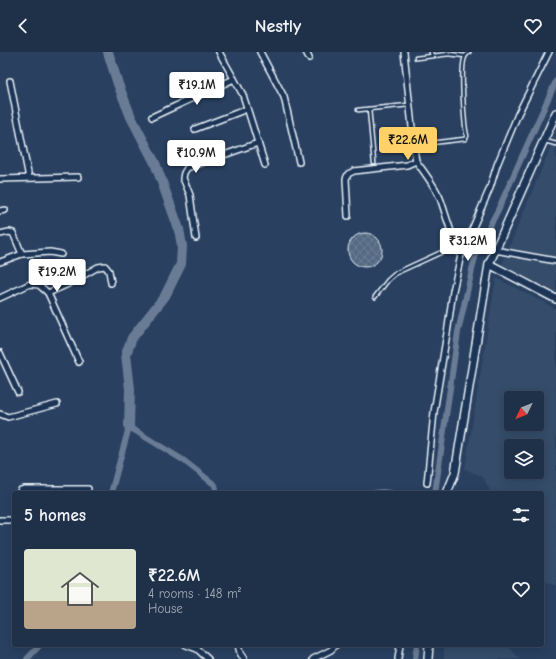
<!DOCTYPE html>
<html lang="en">
<head>
<meta charset="utf-8">
<style>
  body { margin:0; font-family:"Comic Neue",sans-serif; background:#2c3c53; color:#f1f3f6; height:100vh; display:flex; flex-direction:column; font-size:15px; white-space:nowrap }
  * { box-sizing:border-box; margin:0 }
  p { font-size:13px; color:#a1a9b4 }
  .icon { flex:none; width:22px; height:22px; fill:none; stroke:currentColor; stroke-width:2; stroke-linecap:round; stroke-linejoin:round }
  .map { position:relative; flex:1; overflow:hidden }
  .panel { position:absolute; left:12px; top:439px; width:532px; height:156px; display:flex; flex-direction:column; background:#1f3049; border-radius:4px; box-shadow:0 2px 10px #0003,0 0 0 1px #3c4b61 }
  .panel>* { flex:none }
  .needle { width:26px; rotate:227deg }
  .fabs { position:absolute; left:504px; top:339px; display:grid; gap:8px }
  .fabs a { display:grid; place-items:center; width:40px; height:40px; border-radius:4px; background:#1f3049; box-shadow:0 2px 10px #0003,0 0 0 1px #3c4b61; font-size:20px }
  .price { position:absolute; translate:-50% -34px; padding:0 9px; border-radius:4px; background:#fff; color:#222; font-size:13px; line-height:26px; filter:drop-shadow(0 1px 2px #0008) }
  .price::after { content:''; position:absolute; left:50%; top:24px; width:12px; height:9px; margin-left:-6px; background:inherit; clip-path:polygon(0 0,100% 0,50% 100%) }
  .price.current { background:#ffd166; color:#111 }
  ul { padding:0; list-style:none }
  li { display:flex; align-items:center; gap:12px; height:100px; padding:0 12px }
  li+li { border-top:1px solid #3c4b61 }
  li span { display:grid; place-items:center; flex:none; width:112px; height:80px; border-radius:4px; color:#555 }
  li>.icon { margin-inline-start:auto }
  span .icon { width:48px; height:48px; fill:#fffc; stroke-width:1 }
  li b { font-size:17px }
  h2 { display:flex; justify-content:space-between; align-items:center; height:48px; padding:0 12px; font-size:17px }
  header { display:flex; justify-content:space-between; align-items:center; height:52px; padding:0 12px; background:#1f3049; font-size:18px; font-weight:700 }
  .map>svg:first-child { display:block }
  .built { fill:#364d6b; fill-rule:evenodd }
  .lines { fill:none; stroke-linecap:round; stroke-linejoin:round }
  .canal { stroke:#6b7c95; stroke-width:6 }
  .river { stroke:#6b7c95; stroke-width:10 }
  .building { fill:url(#building-cross-hatch); stroke:#e8f1f8 }
  .lane-casing { stroke:#e8f1f8; stroke-width:5.5 }
  .street-casing { stroke:#e8f1f8; stroke-width:8 }
  .secondary-casing { stroke:#e8f1f8; stroke-width:10 }
  .lane { stroke:#1d3557; stroke-width:2.5 }
  .street { stroke:#1d3557; stroke-width:5 }
  .secondary { stroke:#1d3557; stroke-width:7 }
</style>
</head>
<body>
<header><svg class="icon" aria-label="back" viewBox="0 0 24 24"><path d="M15 5l-7 7 7 7"/></svg>Nestly<svg class="icon" aria-label="heart" viewBox="0 0 24 24"><path d="M12 20l-8-8c-3-5 5-10 8-4 3-6 11-1 8 4z"/></svg></header>
<div class="map">
<svg width="556" height="607" viewBox="0 0 556 607">
  <defs>
    <pattern id="building-cross-hatch" width="8" height="8" patternUnits="userSpaceOnUse"><rect width="8" height="8" fill="#556a83"/><path d="M0 0l8 8M0 8l8-8" fill="none" stroke="#6d8095"/></pattern>
  </defs>
  <rect width="100%" height="100%" fill="#294061"/>
  <filter id="ink" filterUnits="userSpaceOnUse"><feTurbulence type="fractalNoise" baseFrequency=".025" numOctaves="2"/><feDisplacementMap in="SourceGraphic" scale="8" xChannelSelector="R" yChannelSelector="G"/><feConvolveMatrix kernelMatrix="1 2 1 2 8 2 1 2 1" color-interpolation-filters="sRGB"/></filter>
  <g filter="url(#ink)">
    <g class="built">
      <path d="M556,82V243L501,215Z"/>
      <path d="M496,226L556,257V534L542,528V441H491L483,425L465,417ZM511,346H537V372H511ZM511,394H537V420H511Z"/>
      <path d="M448,593H503L509,595L520,607H444V597Z"/>
    </g>
    <g class="lines">
      <g class="canal">
        <path d="M111,441L129,375L183,408L215,433L217,441"/>
        <path d="M374,441L382,440L391,441"/>
        <path d="M435,441L458,280L474,209L478,196L498,158L556,29"/>
        <path d="M27,607L40,593"/>
        <path d="M415,607L417,593"/>
      </g>
      <path class="river" d="M108,0L118,32L131,65L155,111L179,177L182,194L181,212L165,244L132,286L126,302L130,337L129,375"/>
    </g>
    <circle class="building" cx="365" cy="198" r="17"/>
    <g class="lines">
      <g class="lane-casing">
        <g id="lane">
          <path d="M431,0L432,4"/>
          <path d="M416,6L449,2L465,4"/>
          <path d="M369,57L374,111"/>
          <path d="M358,58L409,53"/>
          <path d="M545,89L556,92"/>
          <path d="M414,93L465,87L467,84C464,74 460,14 465,5C465,4 469,0 469,0"/>
          <path d="M375,245L388,228L396,221L455,194"/>
        </g>
      </g>
      <g class="street-casing">
        <g id="street">
          <path d="M219,0L243,43L265,113"/>
          <path d="M260,0L284,45L299,110"/>
          <path d="M306,0L309,6"/>
          <path d="M404,0L415,103L416,109C425,121 434,133 440,146C447,165 451,185 461,203"/>
          <path d="M10,29L29,126"/>
          <path d="M152,65L234,27"/>
          <path d="M195,77L247,57"/>
          <path d="M0,127L78,125"/>
          <path d="M0,159L5,158"/>
          <path d="M348,164L346,127L348,122L354,119L399,114L407,113L416,109"/>
          <path d="M0,182L9,180L13,181L22,202"/>
          <path d="M196,186L190,143L183,126L184,121L187,116L258,91"/>
          <path d="M495,198L556,209"/>
          <path d="M0,210L22,202L50,200L61,202"/>
          <path d="M48,241L68,232L98,215L105,214L109,219L111,231"/>
          <path d="M0,246L30,232L39,233L48,241L79,310"/>
          <path d="M0,301L18,340"/>
          <path d="M0,362L8,365L57,352"/>
          <path d="M427,431L434,360L448,275L453,239L461,203L490,136L497,113L518,62L549,0"/>
          <path d="M19,441L21,438L25,437H88"/>
          <path d="M0,468H14"/>
          <path d="M186,593L197,597L208,607"/>
          <path d="M238,593L240,601L244,607"/>
          <path d="M313,607L331,598L336,593"/>
          <path d="M398,607L400,593"/>
        </g>
      </g>
      <g class="secondary-casing">
        <g id="secondary">
          <path d="M489,212L556,247"/>
          <path d="M447,441L455,421L489,212L556,61"/>
          <path d="M428,607L429,593"/>
        </g>
      </g>
      <use href="#lane" class="lane"/>
      <use href="#street" class="street"/>
      <use href="#secondary" class="secondary"/>
    </g>
  </g>
</svg>
<div class="fabs">
<a><svg class="needle" viewBox="-14 -14 28 28"><path d="M0-13l5 13h-10z" fill="#e53935"/><path d="M0 13l5-13h-10z" fill="#a1a9b4"/></svg></a>
<a><svg class="icon" aria-label="layers" viewBox="0 0 24 24"><path d="M12 4l9 5-9 5-9-5zM3 14l9 5 9-5"/></svg></a>
</div>
<b class="price" style="left:197px;top:54px">₹19.1M</b>
<b class="price current" style="left:408px;top:109px">₹22.6M</b>
<b class="price" style="left:196px;top:122px">₹10.9M</b>
<b class="price" style="left:468px;top:210px">₹31.2M</b>
<b class="price" style="left:57px;top:241px">₹19.2M</b>
<section class="panel">
<h2>5 homes<svg class="icon" aria-label="filters" viewBox="0 0 24 24"><path d="M4 7h16M4 17h16"/><circle cx="9" cy="7" r="2"/><circle cx="15" cy="17" r="2"/></svg></h2>
<ul>
<li><span style="background:linear-gradient(#dfe7d0 65%,#b9a48a 0)"><svg class="icon" aria-label="home" viewBox="0 0 24 24"><path d="M3 11l9-7 9 7M6 9v11h12V9"/></svg></span><div><b>₹22.6M</b><p>4 rooms · 148 m²</p><p>House</p></div><svg class="icon" aria-label="heart" viewBox="0 0 24 24"><path d="M12 20l-8-8c-3-5 5-10 8-4 3-6 11-1 8 4z"/></svg></li>
</ul>
</section>
</div>
</body>
</html>
